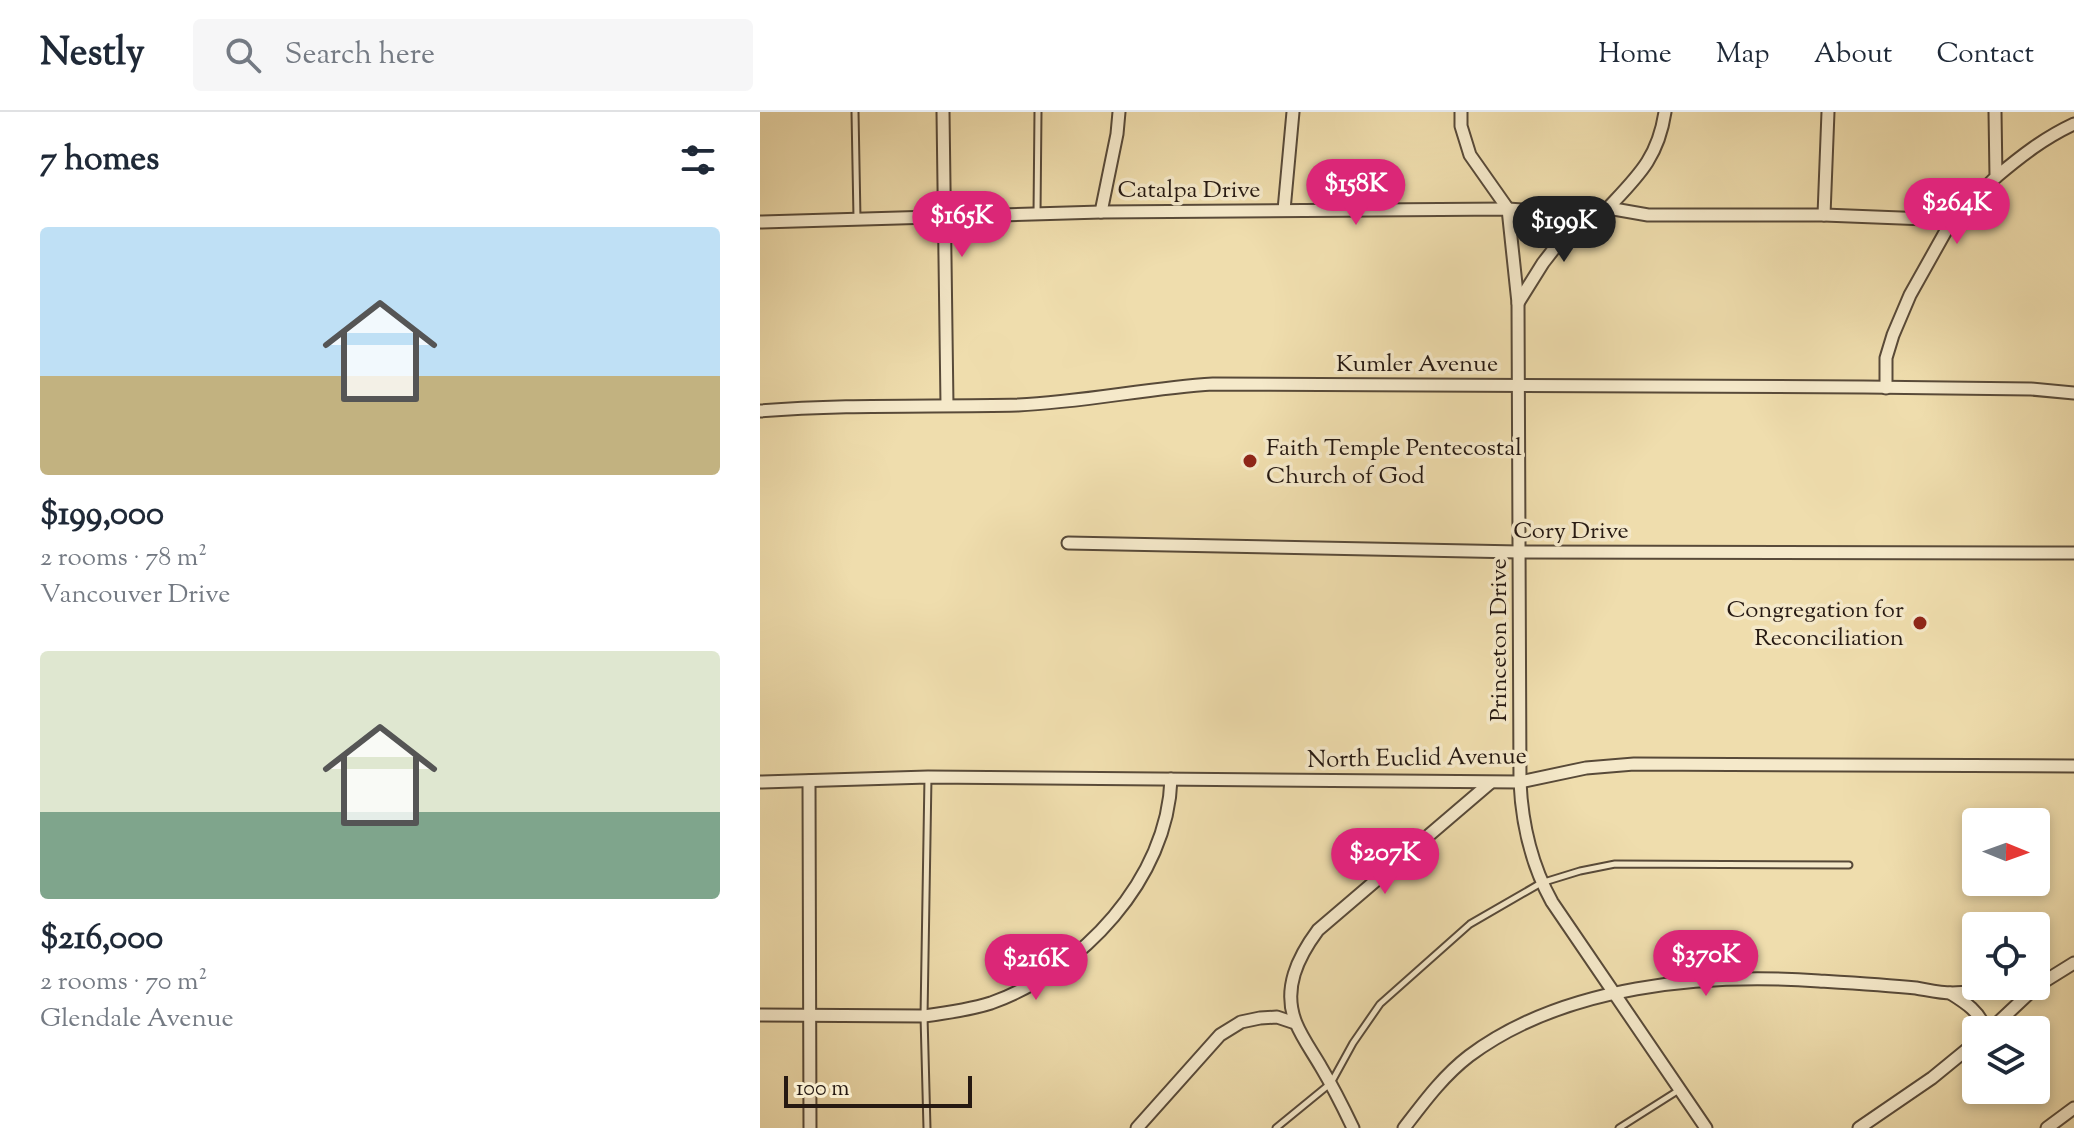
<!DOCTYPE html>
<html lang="en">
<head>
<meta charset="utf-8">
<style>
  body { margin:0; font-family:"Sorts Mill Goudy",serif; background:#f6f6f7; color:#1f2937; height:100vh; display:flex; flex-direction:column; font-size:30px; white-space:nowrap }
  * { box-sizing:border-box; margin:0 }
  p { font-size:26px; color:#747a83 }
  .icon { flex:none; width:44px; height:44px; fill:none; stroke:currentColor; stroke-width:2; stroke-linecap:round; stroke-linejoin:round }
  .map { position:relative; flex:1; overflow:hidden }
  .drawer { display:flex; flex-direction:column; background:#fff; width:760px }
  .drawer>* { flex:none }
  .needle { width:52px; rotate:91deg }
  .controls { position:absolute; left:1202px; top:696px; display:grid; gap:16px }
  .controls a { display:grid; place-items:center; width:88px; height:88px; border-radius:8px; background:#fff; box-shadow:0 4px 12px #0003; font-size:40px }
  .scale { position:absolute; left:24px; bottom:20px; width:188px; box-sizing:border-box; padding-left:8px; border:4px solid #261912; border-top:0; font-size:22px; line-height:28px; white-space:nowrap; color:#261912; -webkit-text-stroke:6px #f5e9ca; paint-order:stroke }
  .price { position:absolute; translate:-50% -68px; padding:0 18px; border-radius:28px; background:#db2777; color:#fff; font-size:26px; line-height:52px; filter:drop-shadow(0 2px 4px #0008) }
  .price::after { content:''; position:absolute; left:50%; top:48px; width:24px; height:18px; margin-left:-12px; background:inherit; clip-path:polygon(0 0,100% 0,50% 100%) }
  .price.selected { background:#222; color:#fff }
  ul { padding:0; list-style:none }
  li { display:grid; align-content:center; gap:16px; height:424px; padding:0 40px }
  li span { display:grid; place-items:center; height:248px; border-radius:8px; color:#555 }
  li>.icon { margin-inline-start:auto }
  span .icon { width:144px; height:144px; fill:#fffc; stroke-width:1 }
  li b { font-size:34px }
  h2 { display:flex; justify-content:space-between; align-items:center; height:96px; padding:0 40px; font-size:34px }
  header { display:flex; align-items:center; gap:48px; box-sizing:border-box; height:112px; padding:0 40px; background:#fff; border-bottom:2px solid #e0e1e3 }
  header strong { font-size:38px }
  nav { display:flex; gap:44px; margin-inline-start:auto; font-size:28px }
  .search { width:560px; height:72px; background:#f6f6f7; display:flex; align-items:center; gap:20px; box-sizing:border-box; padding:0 28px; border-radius:8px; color:#747a83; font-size:30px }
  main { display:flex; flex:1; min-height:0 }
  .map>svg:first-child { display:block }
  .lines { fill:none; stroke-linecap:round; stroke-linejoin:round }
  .lane-casing { stroke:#584a39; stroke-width:9 }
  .street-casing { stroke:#584a39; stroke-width:15 }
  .lane { stroke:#f5e9ca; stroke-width:5 }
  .street { stroke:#f5e9ca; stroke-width:11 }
  .poi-dot { fill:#8f2418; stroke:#f5e9ca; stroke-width:3 }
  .labels { text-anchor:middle; stroke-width:7; stroke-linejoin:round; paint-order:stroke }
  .street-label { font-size:24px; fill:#261912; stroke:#f5e9ca }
  .poi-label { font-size:24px; fill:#261912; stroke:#f5e9ca; text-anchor:start }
</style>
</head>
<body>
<header>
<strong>Nestly</strong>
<div class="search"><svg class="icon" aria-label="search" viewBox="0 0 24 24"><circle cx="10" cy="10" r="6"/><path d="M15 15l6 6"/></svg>Search here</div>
<nav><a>Home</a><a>Map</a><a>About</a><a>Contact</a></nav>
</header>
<main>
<section class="drawer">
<h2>7 homes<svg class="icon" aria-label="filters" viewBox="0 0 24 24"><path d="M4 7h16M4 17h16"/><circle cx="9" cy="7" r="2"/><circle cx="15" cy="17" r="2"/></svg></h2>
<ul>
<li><span style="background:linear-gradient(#bfe0f5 60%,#c2b280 0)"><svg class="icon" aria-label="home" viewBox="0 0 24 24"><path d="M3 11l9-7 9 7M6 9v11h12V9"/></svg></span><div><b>$199,000</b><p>2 rooms · 78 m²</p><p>Vancouver Drive</p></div></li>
<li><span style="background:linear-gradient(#dfe7d0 65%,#7fa58c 0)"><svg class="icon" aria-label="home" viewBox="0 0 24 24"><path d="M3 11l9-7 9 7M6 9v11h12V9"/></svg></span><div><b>$216,000</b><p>2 rooms · 70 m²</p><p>Glendale Avenue</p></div></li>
</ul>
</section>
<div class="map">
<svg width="1314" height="1016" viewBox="0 0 1314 1016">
  <rect width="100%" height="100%" fill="#efddad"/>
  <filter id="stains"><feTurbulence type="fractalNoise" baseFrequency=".0025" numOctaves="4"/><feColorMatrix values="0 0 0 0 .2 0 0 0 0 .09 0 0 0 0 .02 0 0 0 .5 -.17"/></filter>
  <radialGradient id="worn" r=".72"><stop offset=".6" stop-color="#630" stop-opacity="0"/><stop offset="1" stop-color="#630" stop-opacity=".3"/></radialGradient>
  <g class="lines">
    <g class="lane-casing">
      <g id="lane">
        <path d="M95,0L97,106"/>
        <path d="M277,102L278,0"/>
        <path d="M167,1016L164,904L168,665"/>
        <path d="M516,1016L571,971L593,931L620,892L710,812L781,771L820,759L855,752L1089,753"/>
        <path d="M859,1016L919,978"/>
      </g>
    </g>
    <g class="street-casing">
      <g id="street">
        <path d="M183,0L187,293"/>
        <path d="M701,0V14L710,43L748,97L758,191L760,670C762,714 771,752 792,790L946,1016"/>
        <path d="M1236,65C1261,44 1284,26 1314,12"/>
        <path d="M848,96C878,64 898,46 905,0"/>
        <path d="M524,98L533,0"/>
        <path d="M341,100L357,22L359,0"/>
        <path d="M1064,103L1068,0"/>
        <path d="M0,110L341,100L748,97L816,102L848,96L888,103H1064L1192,108"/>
        <path d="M758,191L783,151L804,124L833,100"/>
        <path d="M1126,276V246L1133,223L1150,183L1192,108L1236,65L1235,0"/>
        <path d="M0,299C86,292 172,295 258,293C324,290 388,276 453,272L1104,275L1271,277L1314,281"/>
        <path d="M308,431L759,440L1314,441"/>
        <path d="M49,669L50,1016"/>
        <path d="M0,670L168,665L760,670L826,656L874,652L1314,654"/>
        <path d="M1190,881C1206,891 1219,899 1226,918"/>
        <path d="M0,903L164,904C187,901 209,898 231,891C321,859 408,767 411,667"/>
        <path d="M1230,918L1277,874L1314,851"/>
        <path d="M377,1016L460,923L481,910L500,906L517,905L535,911"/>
        <path d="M593,1016C583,995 573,975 561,955C553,941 542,926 536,911C522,877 538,845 558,818L730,671"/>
        <path d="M644,1016C664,990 683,964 709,944C804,873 944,861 1059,869C1091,871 1124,873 1156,876C1168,878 1180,881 1192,881C1220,880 1249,876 1277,874"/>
        <path d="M1099,1016L1172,966L1216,930"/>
        <path d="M1287,1016L1314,996"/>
      </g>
    </g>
    <use href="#lane" class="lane"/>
    <use href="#street" class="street"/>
  </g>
  <g class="poi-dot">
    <circle cx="490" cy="349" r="8"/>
    <circle cx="1160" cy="511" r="8"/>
  </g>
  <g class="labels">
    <g class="street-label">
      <text x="429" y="85">Catalpa Drive</text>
      <text x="657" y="259">Kumler Avenue</text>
      <text x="811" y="426">Cory Drive</text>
      <text transform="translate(738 528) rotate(-90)" y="8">Princeton Drive</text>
      <text transform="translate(657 645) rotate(-1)" y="8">North Euclid Avenue</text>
    </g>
    <g class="poi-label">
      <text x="506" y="343">Faith Temple Pentecostal<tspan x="506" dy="28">Church of God</tspan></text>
      <text x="1144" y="505" text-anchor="end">Congregation for<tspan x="1144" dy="28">Reconciliation</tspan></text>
    </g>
  </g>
  <rect width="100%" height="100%" filter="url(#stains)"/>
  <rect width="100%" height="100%" fill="url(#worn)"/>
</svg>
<div class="controls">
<a><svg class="needle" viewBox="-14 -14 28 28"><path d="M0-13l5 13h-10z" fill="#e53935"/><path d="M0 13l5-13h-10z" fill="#747a83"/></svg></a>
<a><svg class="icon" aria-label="locate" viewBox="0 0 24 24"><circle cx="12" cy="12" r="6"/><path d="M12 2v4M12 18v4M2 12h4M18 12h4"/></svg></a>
<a><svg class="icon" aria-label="layers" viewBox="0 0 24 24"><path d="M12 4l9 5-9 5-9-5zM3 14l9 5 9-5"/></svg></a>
</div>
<div class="scale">100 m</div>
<b class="price" style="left:596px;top:115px">$158K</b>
<b class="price" style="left:1197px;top:134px">$264K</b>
<b class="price" style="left:202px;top:147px">$165K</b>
<b class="price selected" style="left:804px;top:152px">$199K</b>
<b class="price" style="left:625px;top:784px">$207K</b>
<b class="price" style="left:946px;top:886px">$370K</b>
<b class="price" style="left:276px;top:890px">$216K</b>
</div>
</main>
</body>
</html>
